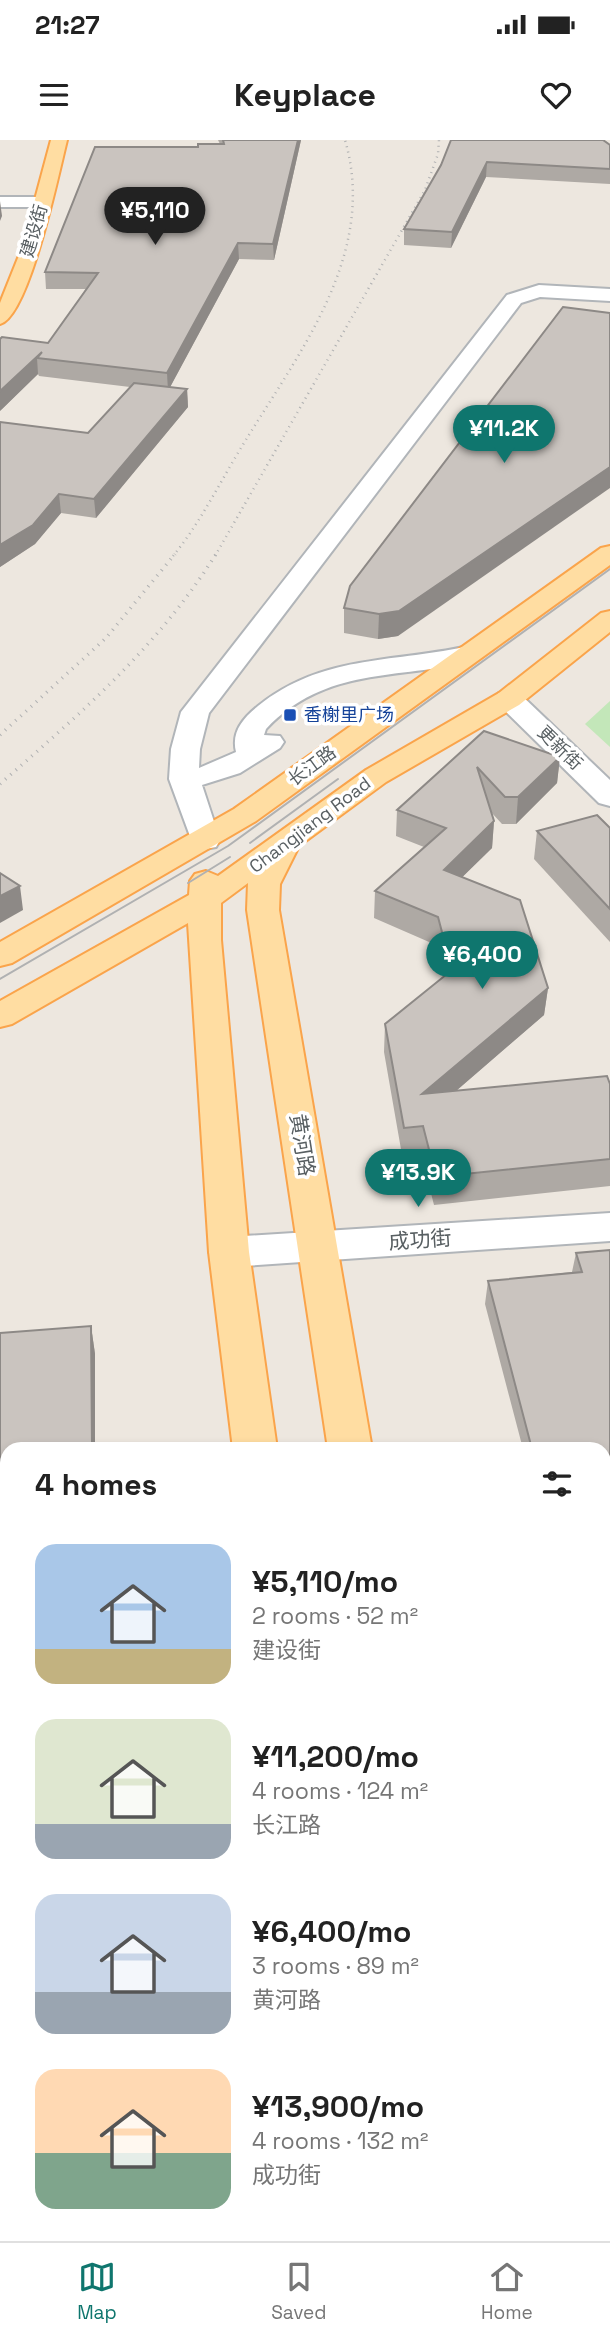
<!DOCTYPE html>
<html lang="en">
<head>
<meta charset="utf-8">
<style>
  body { margin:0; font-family:"Space Grotesk","Noto Sans SC",sans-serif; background:#f6f6f6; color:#222; height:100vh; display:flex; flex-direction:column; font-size:26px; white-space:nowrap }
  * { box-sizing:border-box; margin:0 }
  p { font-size:23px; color:#767676 }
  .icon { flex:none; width:38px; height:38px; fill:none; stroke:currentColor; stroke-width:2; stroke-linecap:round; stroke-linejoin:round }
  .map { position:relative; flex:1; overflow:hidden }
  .drawer { position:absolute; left:0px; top:1302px; width:611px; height:800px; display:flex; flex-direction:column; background:#fff; border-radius:21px 21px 0 0; box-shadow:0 4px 10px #0003 }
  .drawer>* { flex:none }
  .price { position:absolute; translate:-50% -60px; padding:0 16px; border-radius:24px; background:#0f766e; color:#fff; font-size:23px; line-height:46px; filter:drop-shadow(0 2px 4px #0008) }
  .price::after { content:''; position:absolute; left:50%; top:42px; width:21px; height:16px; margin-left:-10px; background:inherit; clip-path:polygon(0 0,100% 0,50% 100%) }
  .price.on { background:#222; color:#fff }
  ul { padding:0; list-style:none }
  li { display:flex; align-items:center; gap:21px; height:175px; padding:0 35px }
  li span { display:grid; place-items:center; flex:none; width:196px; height:140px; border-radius:21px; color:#555 }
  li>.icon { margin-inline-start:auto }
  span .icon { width:84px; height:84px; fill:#fffc; stroke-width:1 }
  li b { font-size:30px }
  h2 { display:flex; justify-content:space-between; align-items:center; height:84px; padding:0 35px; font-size:30px }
  .status { display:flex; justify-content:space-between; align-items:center; height:49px; padding:0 35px; background:#fff; direction:ltr }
  .status svg { height:19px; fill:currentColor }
  header { display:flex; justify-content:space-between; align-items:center; height:91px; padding:0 35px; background:#fff; font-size:32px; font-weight:800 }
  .menu { display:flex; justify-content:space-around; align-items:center; height:98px; border-top:2px solid #e0e0e0; background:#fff; font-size:19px; color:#767676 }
  .menu a { display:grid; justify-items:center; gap:4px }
  .menu .on { color:#0f766e }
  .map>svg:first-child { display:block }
  .green { fill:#c3e7b9 }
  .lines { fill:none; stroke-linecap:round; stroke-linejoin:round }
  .minor-casing { stroke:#b1b5b9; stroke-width:4 }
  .major-casing { stroke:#faa44b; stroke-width:4 }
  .minor { fill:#fff; fill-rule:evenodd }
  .major { fill:#ffdda2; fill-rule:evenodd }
  .tram { stroke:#b0b1b2; stroke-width:2 }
  .rail-far1 { stroke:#b0b1b2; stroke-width:2.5; stroke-dasharray:1 4.5; stroke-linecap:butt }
  .rail { stroke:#b0b1b2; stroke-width:3.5; stroke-dasharray:1 6; stroke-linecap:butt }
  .wall { fill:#aea9a4 }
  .shaded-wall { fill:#8d8986 }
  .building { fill:#cac4bf; stroke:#8d8986; stroke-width:2 }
  .transit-dot { fill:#1a4fb4; stroke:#fff; stroke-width:2.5 }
  .labels { text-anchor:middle; stroke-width:7; stroke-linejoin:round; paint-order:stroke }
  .far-street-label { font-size:18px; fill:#585f62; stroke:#fff }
  .far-transit-label { font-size:18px; fill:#164399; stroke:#fff; text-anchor:start }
  .street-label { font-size:21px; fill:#585f62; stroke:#fff }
</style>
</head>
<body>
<div class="status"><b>21:27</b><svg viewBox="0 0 49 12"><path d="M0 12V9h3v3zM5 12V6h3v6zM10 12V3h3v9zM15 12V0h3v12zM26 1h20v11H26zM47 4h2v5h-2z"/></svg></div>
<header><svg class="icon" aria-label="menu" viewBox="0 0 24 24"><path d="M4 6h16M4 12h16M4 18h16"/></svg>Keyplace<svg class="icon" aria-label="heart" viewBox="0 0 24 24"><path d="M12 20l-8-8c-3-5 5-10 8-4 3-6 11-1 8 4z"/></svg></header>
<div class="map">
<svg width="610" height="2101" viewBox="0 0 610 2101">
  <rect width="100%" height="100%" fill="#ede7df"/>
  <path class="green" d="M610,561V607L585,584Z"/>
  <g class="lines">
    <g class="minor-casing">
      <g id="minor">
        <path d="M0,57H42L51,62L42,67H0Z"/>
        <path d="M539,145L610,149V161L540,157L521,163L209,573L200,609L199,628L236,612C231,592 243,578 258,566C322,515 389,523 464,507L473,509L477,515L473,521C397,540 326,526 266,589L264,595L280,596L284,602L280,608L240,633L202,645L220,700L216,707L205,709L194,707L169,639L171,609L181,572L507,155Z"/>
        <path d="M509,551L519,553L610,640V666L599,663L499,565L495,559L499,553Z"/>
        <path d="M610,1073V1101L229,1127L215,1122L209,1112L215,1102L229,1097Z"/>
        <path d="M610,1932V1990L604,1991V1933Z"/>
        <path d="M7,2003V2063L0,2064V2004Z"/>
      </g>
    </g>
    <g class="major-casing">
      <g id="major">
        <path d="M51,0H67C59,32 29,177 0,184V163L22,108Z"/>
        <path d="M610,406V425L256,681L12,823L0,826V802L234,669L601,408Z"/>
        <path d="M610,471V492L519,565L386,642L299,706L280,744L279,770L372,1309H328L247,770L248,743L221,763V800L249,1112L277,1309H233L209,1112L188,783L12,884L0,887V861L189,755L190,741L195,734L206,731L218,736L366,630L499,553L601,473Z"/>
        <path d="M324,2095H384L385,2101H323Z"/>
        <path d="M439,2095H500L502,2101H440Z"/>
      </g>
    </g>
    <use href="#minor" class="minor"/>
    <use href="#major" class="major"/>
    <g class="tram">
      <path d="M250,703L338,639"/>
      <path d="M188,743L230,717"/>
      <path d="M0,839L228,706L610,429"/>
    </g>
    <g class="rail-far1">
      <path d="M173,416C201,382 221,340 244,303C300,211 378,113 345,0"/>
      <path d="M215,416L425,50L438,14L439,0"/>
    </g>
    <g class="rail">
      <path d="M0,595L106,498L175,414"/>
      <path d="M0,644C82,572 157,508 216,414"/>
    </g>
  </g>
  <g class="wall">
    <path d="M218,0H301L274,120L239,119L170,247L187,249L188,267L96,378L61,373L35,404L0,427V282L88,293L130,247L39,236L38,234L0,271L86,149H46L45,132L198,7L220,4Z"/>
    <path d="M451,0H605L603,1L610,5V44L486,37L451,108L404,105V89L441,25Z"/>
    <path d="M610,173L398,496L378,499L344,493V468Z"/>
    <path d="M484,591L560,617L557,643L516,684H502L491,672L494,681L492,708L462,737L548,848L544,875L456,951L610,944V1046L434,1065L421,1014L402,1015L384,912L385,884L444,836L436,805L374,778L375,751L424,707L396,696L397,670Z"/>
    <path d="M610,688V802L534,719L537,691Z"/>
    <path d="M610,1110V1387L604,1388V1309H523L485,1164L488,1141L572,1132L576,1113Z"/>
    <path d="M91,1186L95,1214L7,1309V1424L0,1425V1193Z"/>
    <path d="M604,1465H610V1698L604,1672Z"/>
    <rect x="0" y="1475" width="7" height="88"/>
    <path d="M7,1787V1905L0,1906V1788Z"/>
  </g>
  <g class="shaded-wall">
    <path d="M298,0H301L274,120L273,104Z"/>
    <path d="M487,22L486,37L451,108L452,92Z"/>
    <path d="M0,61L2,76L0,81Z"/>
    <path d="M238,103L239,119L168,251L167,233Z"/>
    <path d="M42,212L37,218L38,234L0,271V251Z"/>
    <path d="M187,249L188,267L96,378L94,359Z"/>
    <path d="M610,327V348L398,496L378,499L379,474Z"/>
    <path d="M59,354L61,373L35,404L0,427V405Z"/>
    <path d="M560,617L557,643L516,684L518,657Z"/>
    <path d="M494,681L492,708L442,757L444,730Z"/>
    <path d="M20,746L23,770L0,783V756Z"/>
    <path d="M548,848L544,875L420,982L422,954Z"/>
    <path d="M91,1186L95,1214V1309H92Z"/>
  </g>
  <g class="building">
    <path d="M223,0H298L273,104L238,103L167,233L37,218L42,212L0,251V199L2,197L48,203L98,133L45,132L95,7H198V4H224Z"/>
    <path d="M451,0H603L610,5V29L487,22L452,92L404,89L441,25Z"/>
    <path d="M563,167L610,173V327L399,471L379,474L344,468L350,446Z"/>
    <path d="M134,243L187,249L94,359L59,354L33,385L0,405V282L88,293Z"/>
    <path d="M484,591L560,617L518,657H505L477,627L494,681L444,730L520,760L548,848L422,954L607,936L610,944V1019L436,1037L423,986L404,988L385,884L452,830L438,777L375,751L446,688L397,670Z"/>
    <path d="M597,675L610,688V769L537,691Z"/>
    <path d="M0,733L20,746L0,756Z"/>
    <path d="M610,1110V1365L604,1366V1309H532L488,1141L582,1132L576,1113Z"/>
    <path d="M91,1186L92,1309H7V1397H0V1193Z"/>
    <path d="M604,1465H610V1652L604,1627Z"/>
    <rect x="0" y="1475" width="7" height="62"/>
    <path d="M7,1787V1884H0V1788Z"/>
  </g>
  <rect class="transit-dot" x="283" y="568" width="14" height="14" rx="3.5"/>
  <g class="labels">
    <g class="far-street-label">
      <text transform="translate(34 91) rotate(-74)" y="6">建设街</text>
      <text transform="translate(560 608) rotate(44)" y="6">更新街</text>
      <text transform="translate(312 626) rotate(-36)" y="6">长江路</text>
      <text transform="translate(310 685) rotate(-37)" y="6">Changjiang Road</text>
    </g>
    <g class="far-transit-label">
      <text x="304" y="581">香榭里广场</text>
    </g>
    <g class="street-label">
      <text transform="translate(302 1005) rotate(81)" y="7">黄河路</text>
      <text transform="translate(420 1100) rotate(-4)" y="7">成功街</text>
    </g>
  </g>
</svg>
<b class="price on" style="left:155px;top:107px">¥5,110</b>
<b class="price" style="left:504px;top:325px">¥11.2K</b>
<b class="price" style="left:482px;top:851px">¥6,400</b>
<b class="price" style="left:418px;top:1069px">¥13.9K</b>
<section class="drawer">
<h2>4 homes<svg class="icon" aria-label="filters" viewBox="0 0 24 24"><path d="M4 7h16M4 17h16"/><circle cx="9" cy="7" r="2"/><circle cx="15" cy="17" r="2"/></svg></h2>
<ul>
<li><span style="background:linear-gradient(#a9c7e8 75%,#c2b280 0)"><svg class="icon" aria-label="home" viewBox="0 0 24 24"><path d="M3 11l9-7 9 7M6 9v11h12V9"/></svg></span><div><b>¥5,110/mo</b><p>2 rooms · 52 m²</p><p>建设街</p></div></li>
<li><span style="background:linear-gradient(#dfe7d0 75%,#9aa5b1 0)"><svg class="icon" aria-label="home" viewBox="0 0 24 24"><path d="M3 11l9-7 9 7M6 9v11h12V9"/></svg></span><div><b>¥11,200/mo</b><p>4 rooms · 124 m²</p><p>长江路</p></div></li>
<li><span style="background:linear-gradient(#c9d6e8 70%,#9aa5b1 0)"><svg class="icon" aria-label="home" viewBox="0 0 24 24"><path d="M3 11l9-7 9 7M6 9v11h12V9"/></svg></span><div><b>¥6,400/mo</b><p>3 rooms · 89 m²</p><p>黄河路</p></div></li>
<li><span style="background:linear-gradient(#ffd9b3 60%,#7fa58c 0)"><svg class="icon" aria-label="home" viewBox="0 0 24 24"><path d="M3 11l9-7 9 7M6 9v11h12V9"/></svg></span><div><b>¥13,900/mo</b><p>4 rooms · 132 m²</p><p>成功街</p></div></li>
</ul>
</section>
</div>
<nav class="menu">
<a class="on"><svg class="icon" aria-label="map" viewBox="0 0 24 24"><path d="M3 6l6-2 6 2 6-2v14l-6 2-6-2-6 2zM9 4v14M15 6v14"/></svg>Map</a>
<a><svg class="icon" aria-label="saved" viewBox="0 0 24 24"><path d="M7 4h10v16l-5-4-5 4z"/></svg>Saved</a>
<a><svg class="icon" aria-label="home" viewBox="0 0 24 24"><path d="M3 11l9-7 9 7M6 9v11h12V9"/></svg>Home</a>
</nav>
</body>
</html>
